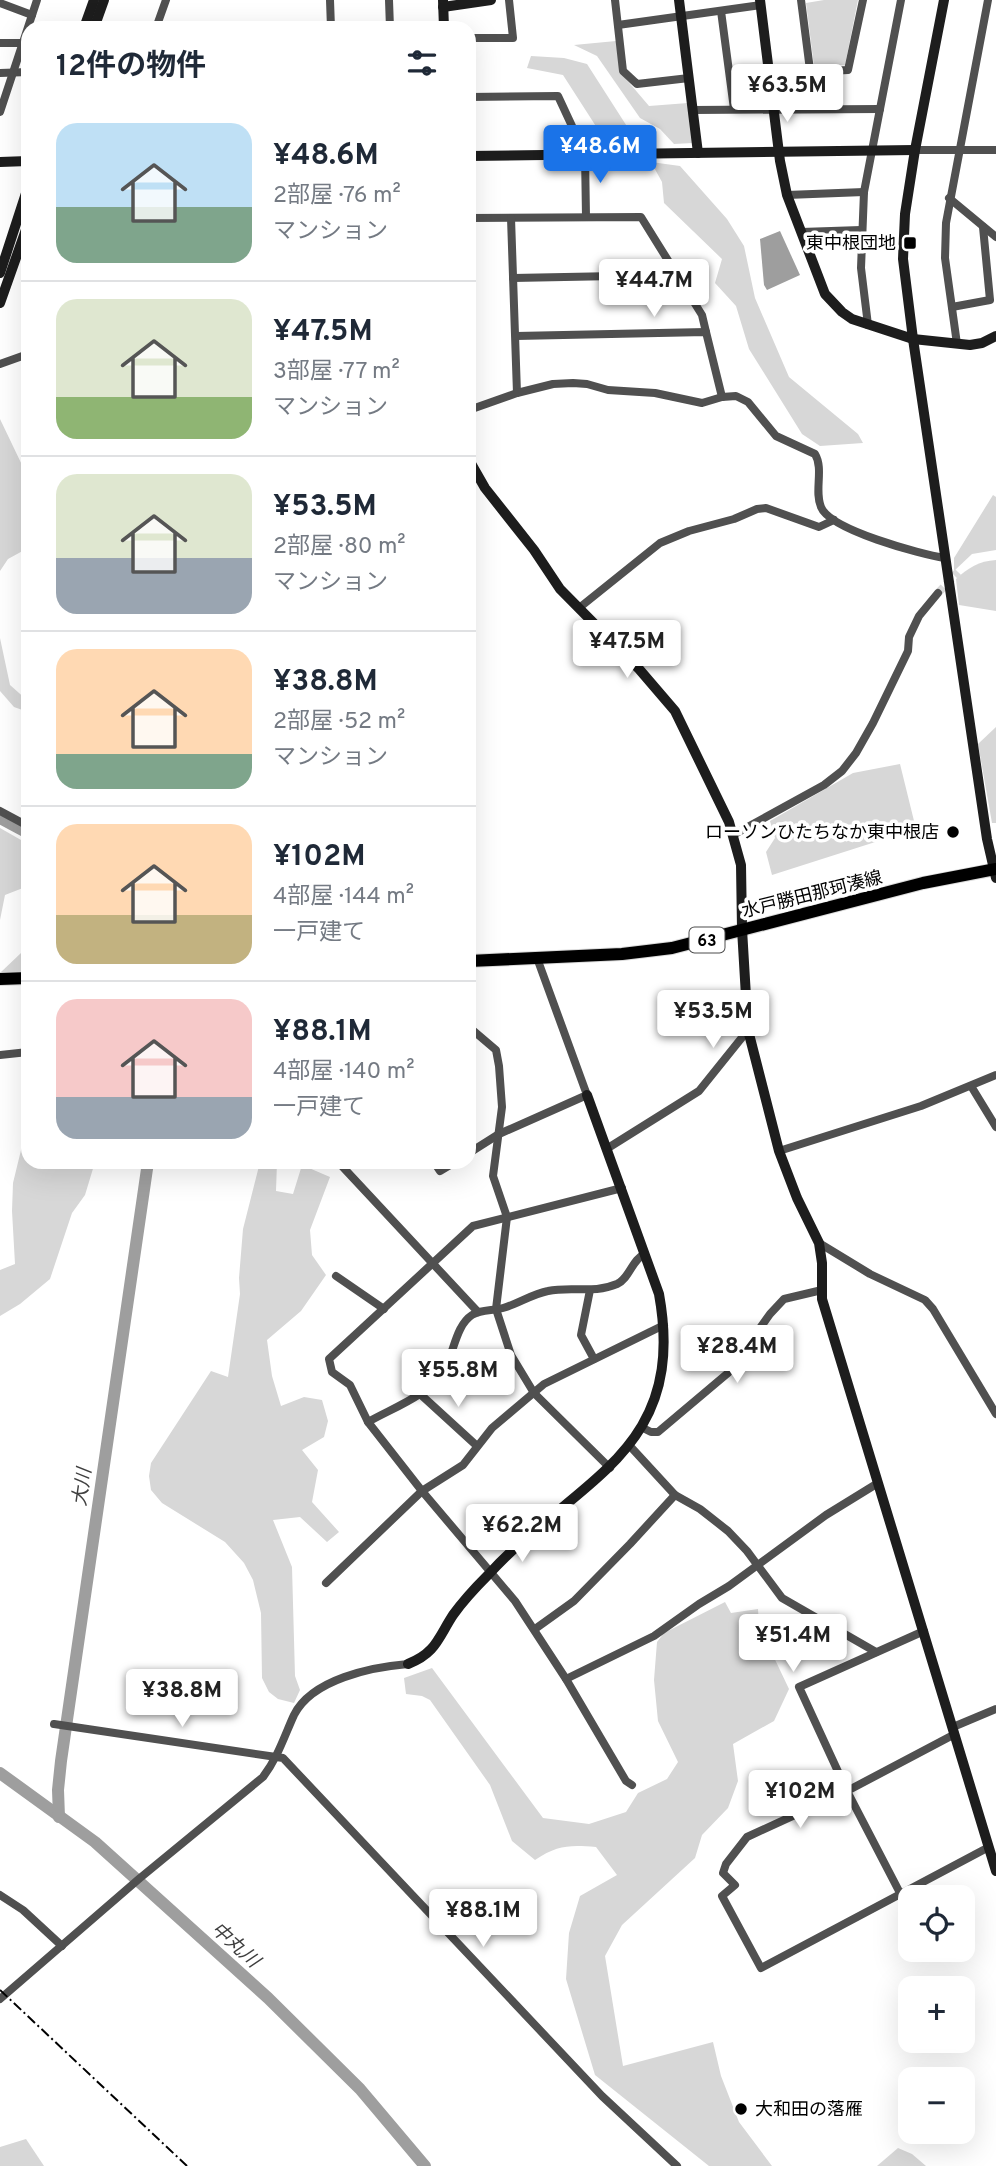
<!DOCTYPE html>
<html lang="ja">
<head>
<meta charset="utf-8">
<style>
  body { margin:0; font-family:Overpass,"Noto Sans JP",sans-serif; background:#f6f6f7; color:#1f2937; height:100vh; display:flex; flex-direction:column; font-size:26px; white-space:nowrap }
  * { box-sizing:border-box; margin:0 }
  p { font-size:23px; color:#747a83 }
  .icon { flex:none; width:38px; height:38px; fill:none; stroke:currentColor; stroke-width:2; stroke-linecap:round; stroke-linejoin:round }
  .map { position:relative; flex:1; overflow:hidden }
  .sheet { position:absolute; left:21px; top:21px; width:455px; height:1148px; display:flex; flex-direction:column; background:#fff; border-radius:21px; box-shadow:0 7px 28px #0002 }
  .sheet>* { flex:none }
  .fabs { position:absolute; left:898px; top:1885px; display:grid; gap:14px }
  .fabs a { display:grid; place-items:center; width:77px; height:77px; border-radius:14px; background:#fff; box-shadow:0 7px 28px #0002; font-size:35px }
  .price { position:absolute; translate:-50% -60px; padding:0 16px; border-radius:7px; background:#fff; color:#222; font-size:23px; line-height:46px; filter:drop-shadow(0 2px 4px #0008) }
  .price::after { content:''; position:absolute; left:50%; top:42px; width:21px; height:16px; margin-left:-10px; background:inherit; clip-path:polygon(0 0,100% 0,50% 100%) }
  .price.active { background:#1a73e8; color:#fff }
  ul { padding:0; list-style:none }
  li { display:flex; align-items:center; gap:21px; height:175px; padding:0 35px }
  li+li { border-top:2px solid #e0e1e3 }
  li span { display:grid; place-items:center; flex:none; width:196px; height:140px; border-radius:21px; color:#555 }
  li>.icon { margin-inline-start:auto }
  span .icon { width:84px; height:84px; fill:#fffc; stroke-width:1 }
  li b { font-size:30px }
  h2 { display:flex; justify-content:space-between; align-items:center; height:84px; padding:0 35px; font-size:30px }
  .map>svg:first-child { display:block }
  .green { fill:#d7d7d7 }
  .water { fill:#9e9e9e }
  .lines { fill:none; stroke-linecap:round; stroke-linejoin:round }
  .river { stroke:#9e9e9e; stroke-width:12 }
  .street-tunnel { stroke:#d9d9d9; stroke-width:8; stroke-dasharray:8 4; stroke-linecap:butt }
  .primary-casing { stroke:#dbdbdb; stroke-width:14 }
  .street { stroke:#505050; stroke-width:8 }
  .secondary { stroke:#1d1d1d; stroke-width:10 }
  .primary { stroke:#000; stroke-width:12 }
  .rail { stroke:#000; stroke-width:2; stroke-dasharray:10 3.5 2 3.5; stroke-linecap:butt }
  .poi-dot { fill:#000; stroke:#fff; stroke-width:2.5 }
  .labels { text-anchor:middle; stroke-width:7; stroke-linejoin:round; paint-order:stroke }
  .shield { fill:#fff; stroke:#4c4c4c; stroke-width:2 }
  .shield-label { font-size:16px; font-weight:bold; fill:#000 }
  .poi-label { font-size:18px; fill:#000; stroke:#fff; text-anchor:end }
  .street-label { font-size:18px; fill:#000; stroke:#fff }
  .water-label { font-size:19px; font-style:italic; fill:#3f3f3f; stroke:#fff }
</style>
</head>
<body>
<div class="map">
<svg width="996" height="2166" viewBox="0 0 996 2166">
  <rect width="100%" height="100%" fill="#fff"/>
  <g class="green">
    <path d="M824,0H858L845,65L814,66L806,3Z"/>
    <path d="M616,41L620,72L649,106L688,103L693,143L674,144L660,129L640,118L597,56L574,45Z"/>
    <path d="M531,56L564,58L587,64L628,128L626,144L608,145L563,75L527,68Z"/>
    <path d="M651,162L680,166L727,219L744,246L755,298L789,377L858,434L863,443L820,446L802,434L749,349L736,306L715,283L722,259L664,203L662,182Z"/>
    <path d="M0,419L23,467L28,465V548L8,559L0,571Z"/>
    <path d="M993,495L996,497V550L972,554L954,571V558Z"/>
    <path d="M996,560V611L959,605L956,579C968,568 979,561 996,560Z"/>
    <path d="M0,638L10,685L28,701V712L14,707L0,691Z"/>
    <path d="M996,727V823H992L978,744Z"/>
    <path d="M900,764L916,829L772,875L766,852L775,838L770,821L853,773Z"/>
    <path d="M0,828L28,844V886L5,895L0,920Z"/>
    <path d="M28,950V965L23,973L1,972L21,953Z"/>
    <path d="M28,1145V1162H95L85,1195L72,1213L50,1279L20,1304L0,1316V1270L15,1264L12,1211L13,1183L22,1146Z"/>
    <path d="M260,1162H277L276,1191L293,1194L302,1165L330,1177L310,1230L312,1255L326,1275L301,1311L267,1340L272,1376L281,1406L304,1397L322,1400L328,1421L324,1437L302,1450L318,1470L312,1502L339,1532L327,1542L300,1517L273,1520L292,1567L295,1676L300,1690L294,1703L278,1699L269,1692L262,1678L261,1613L253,1580L244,1563L225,1542L162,1503L151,1490L149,1476L151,1463L211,1371L228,1377L240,1294L239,1278L243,1229Z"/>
    <path d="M725,1602L731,1613L758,1609L759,1626L789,1689L774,1721L733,1744L738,1781L728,1808L702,1835L695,1858L622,1925L605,1956L623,2066L713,2042L721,2076L739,2122L772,2166H709L595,2075L566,1979L569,1933L580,1896L617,1875L596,1847C569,1845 558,1845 535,1860L512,1841L490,1785L430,1700L422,1696L406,1694L404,1678L432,1668L543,1818L589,1824L626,1812L638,1793L667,1779L678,1762L658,1721L654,1680L657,1642L664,1633Z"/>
    <path d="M26,2139L44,2166H0V2147Z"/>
    <path d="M898,2148L912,2154L926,2166H877Z"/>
  </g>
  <path class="water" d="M780,231L800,275L767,290L764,285L760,239Z"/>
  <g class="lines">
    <g class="river">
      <path d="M0,818L28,833"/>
      <path d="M0,1773L95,1842L268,1998L360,2089L425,2166"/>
      <path d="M59,1817L58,1790L61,1761L148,1162"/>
    </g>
    <path class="street-tunnel" d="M938,593L958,572"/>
    <g class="primary-casing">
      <g id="primary">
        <path d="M469,961L622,954L672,948L923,883L996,869"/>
        <path d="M0,979L28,978"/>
      </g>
    </g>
    <g class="street">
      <path d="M330,0L331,28"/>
      <path d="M389,0L390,28"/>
      <path d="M615,0L623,71L637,84L689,78"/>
      <path d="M801,0L815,109"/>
      <path d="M0,3L32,15"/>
      <path d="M721,11L734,109"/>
      <path d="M618,25L761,5"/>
      <path d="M156,28L166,0"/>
      <path d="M469,38H513L509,0"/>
      <path d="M0,43H22"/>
      <path d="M811,72L848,70L863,0"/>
      <path d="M0,73L28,72"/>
      <path d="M469,97L558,96L585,154L586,217"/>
      <path d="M693,110L880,109"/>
      <path d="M0,112L37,0"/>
      <path d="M915,150H996"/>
      <path d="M787,195L864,192"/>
      <path d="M949,198L996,237"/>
      <path d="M469,218L641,217L702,315L706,332"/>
      <path d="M511,218L517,393"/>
      <path d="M801,232L861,230"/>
      <path d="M513,278L668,275L675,271"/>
      <path d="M952,307L990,300L983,227"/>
      <path d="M868,325L861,268L864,192L901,0"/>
      <path d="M516,336L706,332L722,397"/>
      <path d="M957,344L945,258L946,223L988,0"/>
      <path d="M0,364L28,354"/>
      <path d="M469,410L517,393L553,384L573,383L587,384L608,390L655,393L702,403L722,397L736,396L748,402L776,436L815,454C824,469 814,491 821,507C830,530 920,554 945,558"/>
      <path d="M579,608L660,543L689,531L734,519L757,509L766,508L819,527L834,520"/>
      <path d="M0,811L28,826"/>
      <path d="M733,835L824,785L842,771L856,753L873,723L908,651L909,637L919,616L938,593"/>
      <path d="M469,1027L496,1050L499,1066L502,1107L493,1176L507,1217L496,1309L511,1355L534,1393L610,1468"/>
      <path d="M0,1055L28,1052"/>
      <path d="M971,1086L996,1127"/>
      <path d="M608,1148L699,1091L748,1030"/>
      <path d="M779,1151L921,1106L996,1075"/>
      <path d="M469,1153L499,1134L587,1095L537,958"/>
      <path d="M434,1162L440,1171L455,1162"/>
      <path d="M340,1164L478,1312"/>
      <path d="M819,1243L870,1274L925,1300L933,1309L996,1414"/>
      <path d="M336,1276L384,1309"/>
      <path d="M590,1290L581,1335L594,1359"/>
      <path d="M419,1393L477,1446"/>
      <path d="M368,1422L350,1385L332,1372L329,1359L473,1226L622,1188"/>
      <path d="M641,1427L651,1432H658L728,1373L770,1314L784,1299L822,1290"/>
      <path d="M629,1445L675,1495L700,1509L728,1531L747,1551L782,1598L876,1652"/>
      <path d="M326,1583L422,1491L463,1465L492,1428L544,1384L664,1325"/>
      <path d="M535,1629L574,1601L630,1544L675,1495"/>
      <path d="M566,1679L654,1636L699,1604L729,1586L826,1515L878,1483"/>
      <path d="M54,1724L283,1758L602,2096L677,2166"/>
      <path d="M953,1727L996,1709"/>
      <path d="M955,1734L847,1791L747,1837L726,1864L723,1873L735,1885L722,1896L761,1968L989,1847"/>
      <path d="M632,1785L626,1781L566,1679L515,1601L422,1491L368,1422C392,1408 428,1396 443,1371C454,1355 455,1326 472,1315C481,1309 493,1311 503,1308C518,1304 532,1294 548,1291C571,1286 594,1294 617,1284C630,1278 632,1259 645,1254"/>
      <path d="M900,1893L847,1791L799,1687L924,1631"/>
      <path d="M0,1895L23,1910L62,1946"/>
      <path d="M0,1999L140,1878L263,1777C278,1757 284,1737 294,1715C312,1679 372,1667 408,1664"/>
    </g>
    <g class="secondary">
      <path d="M443,0L444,28"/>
      <path d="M679,0L698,153"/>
      <path d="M760,0L780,161L787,195L825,294L842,312L852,319L913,339L970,345L982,343L996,336"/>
      <path d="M944,0L915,150L905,214L903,259L913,339L987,839L996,878"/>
      <path d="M443,7L491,0"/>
      <path d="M84,28L94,0"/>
      <path d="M94,28L104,0"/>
      <path d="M469,156L915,150"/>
      <path d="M0,162L28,161"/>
      <path d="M0,273L28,187"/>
      <path d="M0,303L28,224"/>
      <path d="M469,460L485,488L534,550L560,589L639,669L675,711L729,822L741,865L742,929L748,1030L779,1151L797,1198L819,1243L822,1263V1299L996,1871"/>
      <path d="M408,1664C436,1653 438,1638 453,1615C463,1601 476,1587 488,1575C575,1479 688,1454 659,1294L587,1095"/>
    </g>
    <use href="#primary" class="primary"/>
    <path class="rail" d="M0,1990L187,2166"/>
  </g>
  <g class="poi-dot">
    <rect x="903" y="236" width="14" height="14" rx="3.5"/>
    <circle cx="953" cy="832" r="7"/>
    <circle cx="741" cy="2109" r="7"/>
  </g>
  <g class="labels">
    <rect class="shield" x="689.5" y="927.5" width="35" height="25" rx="5"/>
    <g class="shield-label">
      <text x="707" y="946">63</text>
    </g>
    <g class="poi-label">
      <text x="896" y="249">東中根団地</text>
      <text x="939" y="838">ローソンひたちなか東中根店</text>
      <text x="755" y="2115" text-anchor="start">大和田の落雁</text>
    </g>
    <g class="street-label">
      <text transform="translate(812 894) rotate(-14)" y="6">水戸勝田那珂湊線</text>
    </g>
    <g class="water-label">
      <text transform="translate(81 1487) rotate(-82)" y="7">大川</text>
      <text transform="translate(236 1944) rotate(42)" y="7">中丸川</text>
    </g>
  </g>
</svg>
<div class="fabs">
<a><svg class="icon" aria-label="locate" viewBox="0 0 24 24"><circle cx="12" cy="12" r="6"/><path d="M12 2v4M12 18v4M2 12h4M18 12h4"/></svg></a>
<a>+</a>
<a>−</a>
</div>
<b class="price" style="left:787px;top:124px">¥63.5M</b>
<b class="price active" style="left:600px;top:185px">¥48.6M</b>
<b class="price" style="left:654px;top:319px">¥44.7M</b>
<b class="price" style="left:627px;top:680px">¥47.5M</b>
<b class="price" style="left:713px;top:1050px">¥53.5M</b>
<b class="price" style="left:737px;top:1385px">¥28.4M</b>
<b class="price" style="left:458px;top:1409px">¥55.8M</b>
<b class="price" style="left:522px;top:1564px">¥62.2M</b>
<b class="price" style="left:793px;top:1674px">¥51.4M</b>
<b class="price" style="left:182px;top:1729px">¥38.8M</b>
<b class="price" style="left:800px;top:1830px">¥102M</b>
<b class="price" style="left:483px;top:1949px">¥88.1M</b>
<section class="sheet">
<h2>12件の物件<svg class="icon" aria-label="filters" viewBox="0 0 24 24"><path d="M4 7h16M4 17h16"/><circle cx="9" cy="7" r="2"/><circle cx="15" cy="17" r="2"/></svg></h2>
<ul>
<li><span style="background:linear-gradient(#bfe0f5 60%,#7fa58c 0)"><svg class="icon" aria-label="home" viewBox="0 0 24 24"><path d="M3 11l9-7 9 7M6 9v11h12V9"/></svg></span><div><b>¥48.6M</b><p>2部屋 · 76 m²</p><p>マンション</p></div></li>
<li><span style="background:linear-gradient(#dfe7d0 70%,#8fb573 0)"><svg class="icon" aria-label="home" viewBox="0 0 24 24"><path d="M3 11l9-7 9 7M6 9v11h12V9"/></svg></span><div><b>¥47.5M</b><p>3部屋 · 77 m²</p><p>マンション</p></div></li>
<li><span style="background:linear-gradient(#dfe7d0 60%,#9aa5b1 0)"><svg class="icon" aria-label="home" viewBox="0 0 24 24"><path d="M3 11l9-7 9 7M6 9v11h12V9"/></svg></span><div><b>¥53.5M</b><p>2部屋 · 80 m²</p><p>マンション</p></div></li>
<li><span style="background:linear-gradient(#ffd9b3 75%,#7fa58c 0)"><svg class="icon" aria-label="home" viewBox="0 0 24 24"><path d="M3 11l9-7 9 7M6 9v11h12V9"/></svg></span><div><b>¥38.8M</b><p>2部屋 · 52 m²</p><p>マンション</p></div></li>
<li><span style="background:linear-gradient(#ffd9b3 65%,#c2b280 0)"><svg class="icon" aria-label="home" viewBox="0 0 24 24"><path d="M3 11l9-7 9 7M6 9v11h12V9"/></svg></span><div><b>¥102M</b><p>4部屋 · 144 m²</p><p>一戸建て</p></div></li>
<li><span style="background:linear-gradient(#f6c9c9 70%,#9aa5b1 0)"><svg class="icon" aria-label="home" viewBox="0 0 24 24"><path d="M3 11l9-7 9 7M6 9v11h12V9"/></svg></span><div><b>¥88.1M</b><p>4部屋 · 140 m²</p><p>一戸建て</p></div></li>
</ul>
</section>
</div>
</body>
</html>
